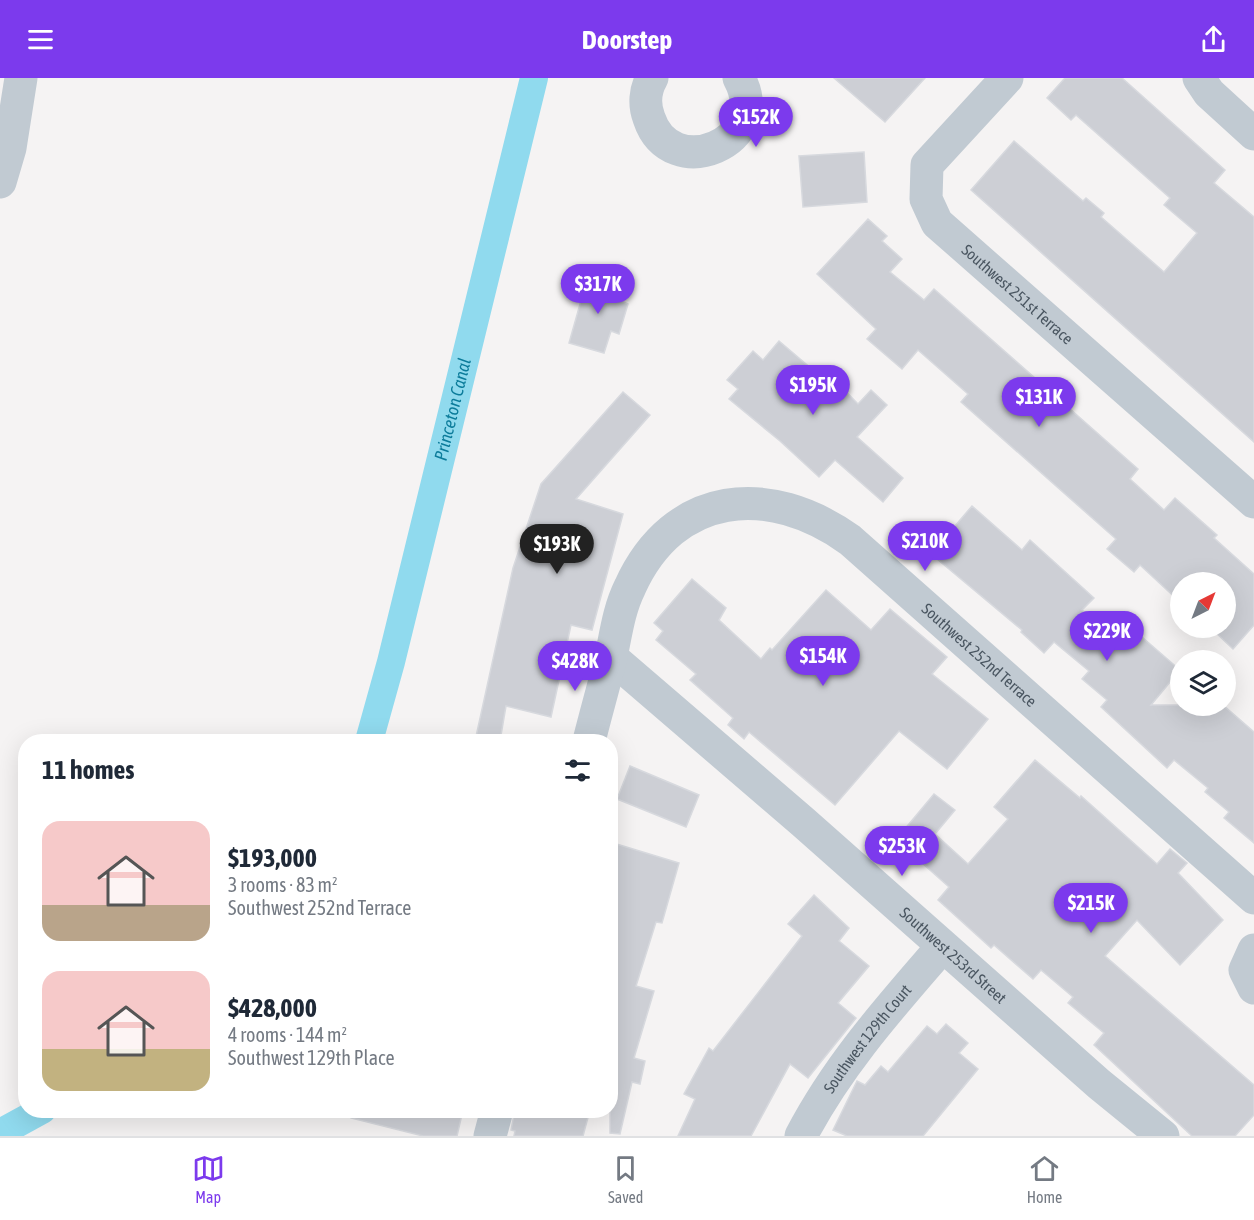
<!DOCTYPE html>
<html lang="en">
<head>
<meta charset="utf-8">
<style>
  body { margin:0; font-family:"Asap Condensed",sans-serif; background:#f2f2f3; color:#1f2937; height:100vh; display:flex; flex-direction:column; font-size:22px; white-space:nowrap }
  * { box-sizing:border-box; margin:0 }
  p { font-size:20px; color:#747a83 }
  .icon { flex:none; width:33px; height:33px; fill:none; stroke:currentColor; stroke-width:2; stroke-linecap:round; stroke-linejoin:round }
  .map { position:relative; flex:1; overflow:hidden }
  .sheet { position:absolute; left:18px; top:656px; width:600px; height:384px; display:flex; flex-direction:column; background:#fff; border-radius:24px; box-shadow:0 6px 24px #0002 }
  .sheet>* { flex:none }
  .needle { width:39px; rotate:42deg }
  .buttons { position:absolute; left:1170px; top:494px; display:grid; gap:12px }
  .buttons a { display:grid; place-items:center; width:66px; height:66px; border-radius:50%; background:#fff; box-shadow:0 6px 24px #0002; font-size:30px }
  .price { position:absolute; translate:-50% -51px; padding:0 14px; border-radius:21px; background:#7c3aed; color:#fff; font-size:20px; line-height:39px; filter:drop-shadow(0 2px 3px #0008) }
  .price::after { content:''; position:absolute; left:50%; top:36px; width:18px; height:14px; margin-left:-9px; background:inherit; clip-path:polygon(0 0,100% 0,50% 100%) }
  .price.current { background:#222; color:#fff }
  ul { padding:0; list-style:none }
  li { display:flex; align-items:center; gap:18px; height:150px; padding:0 24px }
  li span { display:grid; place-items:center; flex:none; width:168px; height:120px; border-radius:18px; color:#555 }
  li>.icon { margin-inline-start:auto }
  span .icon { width:72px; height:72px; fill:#fffc; stroke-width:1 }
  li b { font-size:26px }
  h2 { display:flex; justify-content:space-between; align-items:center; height:72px; padding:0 24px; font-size:26px }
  header { display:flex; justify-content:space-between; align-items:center; height:78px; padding:0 24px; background:#7c3aed; color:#fff; font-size:27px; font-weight:700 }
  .menu { display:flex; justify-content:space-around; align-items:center; height:84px; border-top:2px solid #e0e1e3; background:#fff; font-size:16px; color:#747a83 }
  .menu a { display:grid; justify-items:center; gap:3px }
  .menu .current { color:#7c3aed }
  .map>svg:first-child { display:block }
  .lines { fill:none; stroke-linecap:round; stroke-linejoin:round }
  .canal { stroke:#90daee; stroke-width:28 }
  .building { fill:#cdcfd5; stroke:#d7d9de; stroke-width:1.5 }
  .minor { stroke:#c1cad2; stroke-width:33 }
  .labels { text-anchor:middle; stroke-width:4.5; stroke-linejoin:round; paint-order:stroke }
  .street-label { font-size:16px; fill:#4a5661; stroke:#fff }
  .water-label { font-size:18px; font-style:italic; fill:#0c7c9b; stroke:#fff }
</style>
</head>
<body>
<header><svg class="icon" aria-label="menu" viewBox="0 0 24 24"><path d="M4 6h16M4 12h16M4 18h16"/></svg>Doorstep<svg class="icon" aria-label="share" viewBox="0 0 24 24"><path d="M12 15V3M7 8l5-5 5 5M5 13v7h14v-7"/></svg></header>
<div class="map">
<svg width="1254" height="1058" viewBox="0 0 1254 1058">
  <rect width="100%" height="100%" fill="#f5f3f3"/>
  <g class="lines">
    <g class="canal">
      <path id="s1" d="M369,663L391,584L534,0"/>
      <path d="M0,1055L42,1032"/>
    </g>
  </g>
  <g class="building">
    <path d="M834,0H925L885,44Z"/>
    <path d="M1065,0H1122L1225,92L1214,105L1254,139V364L971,112L1014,63L1083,123L1086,120L1104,135L1101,139L1164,194L1197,155L1164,127L1170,120L1076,37L1071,42L1047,20Z"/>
    <path d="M864,74L867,124L803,129L799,78Z"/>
    <path d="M868,141L887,158L882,163L902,181L890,194L924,222L934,211L1138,391L1130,401L1164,432L1175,420L1217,457L1214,460L1254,496V547L1233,571L1216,555L1226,549V504H1180V524L1140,487L1134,494L1107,471L1116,461L961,324L968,316L918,272L902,291L867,261L876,251L817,196Z"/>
    <path d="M588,198L623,208L619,222L628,226L619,256L611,253L604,275L569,265Z"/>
    <path d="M779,263L819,297L825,292L858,326L871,312L887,327L857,359L903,400L883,424L835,382L819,399L780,363L729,321L738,311L727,302L753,273L763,282Z"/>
    <path d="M623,314L650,337L576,421L623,436L592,552L571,547L551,639L506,628L500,663H475L513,490L541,406Z"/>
    <path d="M972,428L1022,472L1030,462L1094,520L1082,532L1116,560L1127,546L1180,592L1151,627H1223L1254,654V765L1224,740L1229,734L1205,714L1208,710L1174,682L1167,690L1101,629L1107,622L1082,601L1089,593L1054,564L1044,575L1021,554L1022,552L931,476Z"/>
    <path d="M692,501L726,530L719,542L761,581L770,570L772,572L826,512L871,552L890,531L947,579L932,596L988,641L947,691L899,653L835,727L749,654L744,661L728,647L733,640L690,602L696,596L656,562L663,553L654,545Z"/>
    <path d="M1035,682L1080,720L1081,718L1157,786L1170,771L1187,785L1178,795L1223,842L1180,887L1137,842L1105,878L1254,1007V1037L1235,1058H1192L1094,967L1104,955L1068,925L1073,919L1041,892L1033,901L994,867L991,870L938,822L949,809L904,769L908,765L899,758L934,716L955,732L935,756L968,786L1008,741L994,729Z"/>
    <path d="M630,688L699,717L686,749L617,721Z"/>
    <path d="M610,764L679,785L662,845L656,844L636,908L654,913L634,980L645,983L640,1006L632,1004L620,1056L610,1055Z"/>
    <path d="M814,817L849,850L839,863L869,888L838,925L856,940L808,1000L790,986L751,1058H678L695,1021L684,1016L709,970L713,973L802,858L788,846Z"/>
    <path d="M946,946L968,965L959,975L978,991L923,1058H847L833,1052L857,1003L865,1007L881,988L888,994L927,948L937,956Z"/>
    <path d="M352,1032H463L457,1058H423L351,1040Z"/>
    <path d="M515,1032H590L583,1058H514L515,1053L511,1052Z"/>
  </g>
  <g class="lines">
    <g class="minor">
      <path d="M652,0C645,12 644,27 649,40C671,107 774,64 739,0"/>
      <path id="s2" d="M1007,0L927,87L926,121L937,145L1254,424"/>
      <path d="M1199,0L1209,15L1254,56"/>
      <path d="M0,104L10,70L21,0"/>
      <path id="s3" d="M611,579L803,744L1099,1006L1163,1058"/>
      <path id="s4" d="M589,663C596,635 604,607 611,579C616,555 619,531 630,509C674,412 769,404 850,462L1254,820"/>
      <path d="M1254,872L1245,892L1254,910"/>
      <path d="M490,1058L497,1032"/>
      <path id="s5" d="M801,1058C838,987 890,929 942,869"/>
    </g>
  </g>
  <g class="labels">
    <g class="street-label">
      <text dy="6" stroke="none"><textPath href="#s2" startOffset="286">Southwest 251st Terrace</textPath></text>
      <text dy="6" stroke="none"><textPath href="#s4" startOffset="596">Southwest 252nd Terrace</textPath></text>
      <text dy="6" stroke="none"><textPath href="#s3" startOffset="454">Southwest 253rd Street</textPath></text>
      <text dy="6" stroke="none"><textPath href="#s5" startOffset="118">Southwest 129th Court</textPath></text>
    </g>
    <g class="water-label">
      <text dy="6" stroke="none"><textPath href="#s1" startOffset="342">Princeton Canal</textPath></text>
    </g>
  </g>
</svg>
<div class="buttons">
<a><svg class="needle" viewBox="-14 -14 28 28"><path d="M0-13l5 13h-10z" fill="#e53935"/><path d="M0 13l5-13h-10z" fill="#747a83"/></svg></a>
<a><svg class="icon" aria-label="layers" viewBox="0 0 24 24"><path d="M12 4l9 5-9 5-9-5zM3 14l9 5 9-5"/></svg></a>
</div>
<b class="price" style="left:756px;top:70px">$152K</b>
<b class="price" style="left:598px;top:237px">$317K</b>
<b class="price" style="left:813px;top:338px">$195K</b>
<b class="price" style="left:1039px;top:350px">$131K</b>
<b class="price" style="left:925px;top:494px">$210K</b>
<b class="price current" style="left:557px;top:497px">$193K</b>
<b class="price" style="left:1107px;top:584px">$229K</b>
<b class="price" style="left:823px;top:609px">$154K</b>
<b class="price" style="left:575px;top:614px">$428K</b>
<b class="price" style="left:902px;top:799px">$253K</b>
<b class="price" style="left:1091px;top:856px">$215K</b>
<section class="sheet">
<h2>11 homes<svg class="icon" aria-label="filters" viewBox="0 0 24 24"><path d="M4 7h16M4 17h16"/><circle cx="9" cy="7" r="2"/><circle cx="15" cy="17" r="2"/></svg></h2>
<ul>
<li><span style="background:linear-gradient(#f6c9c9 70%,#b9a48a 0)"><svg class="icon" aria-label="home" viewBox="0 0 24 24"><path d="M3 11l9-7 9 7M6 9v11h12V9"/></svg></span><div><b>$193,000</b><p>3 rooms · 83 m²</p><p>Southwest 252nd Terrace</p></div></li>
<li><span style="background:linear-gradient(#f6c9c9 65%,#c2b280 0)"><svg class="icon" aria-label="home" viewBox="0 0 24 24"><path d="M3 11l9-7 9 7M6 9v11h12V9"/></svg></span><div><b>$428,000</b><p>4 rooms · 144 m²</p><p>Southwest 129th Place</p></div></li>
</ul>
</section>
</div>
<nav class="menu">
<a class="current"><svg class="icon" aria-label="map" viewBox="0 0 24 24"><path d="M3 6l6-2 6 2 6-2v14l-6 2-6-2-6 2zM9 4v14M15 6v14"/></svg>Map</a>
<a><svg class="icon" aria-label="saved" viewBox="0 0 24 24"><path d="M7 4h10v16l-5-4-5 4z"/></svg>Saved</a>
<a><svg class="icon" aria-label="home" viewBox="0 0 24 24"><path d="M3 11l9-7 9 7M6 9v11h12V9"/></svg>Home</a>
</nav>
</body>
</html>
